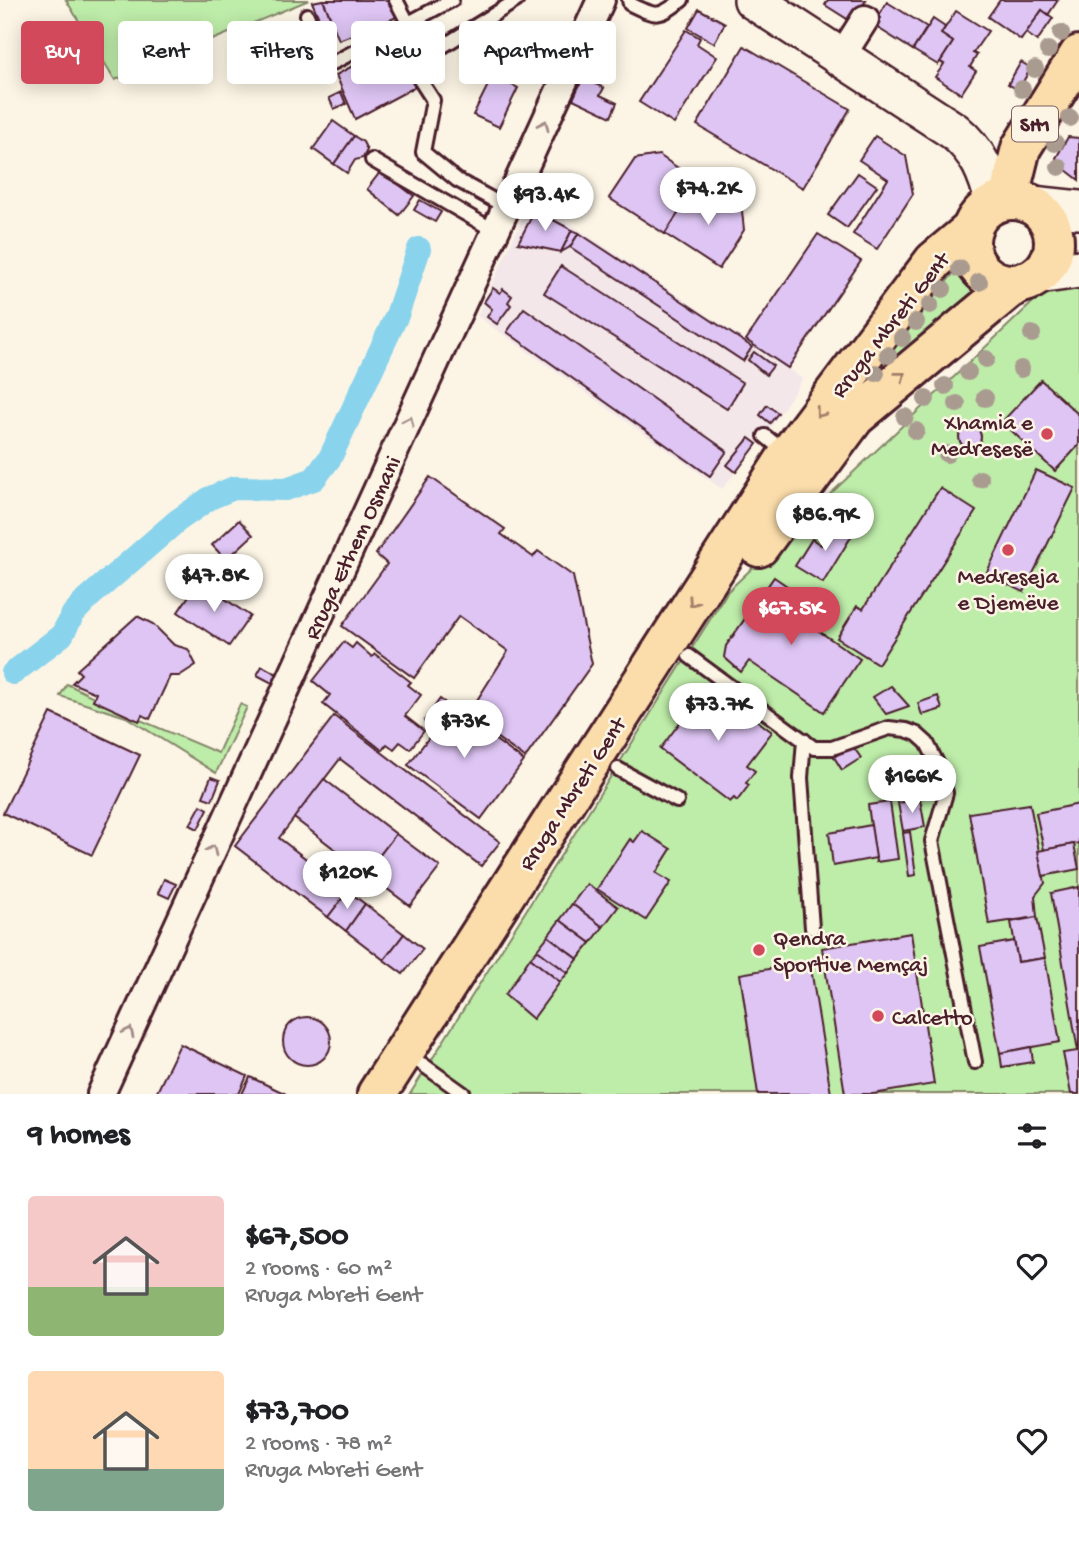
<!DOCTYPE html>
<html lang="en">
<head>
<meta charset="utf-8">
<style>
  body { margin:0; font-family:"Gochi Hand",sans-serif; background:#f6f6f6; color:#202124; height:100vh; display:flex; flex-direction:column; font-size:26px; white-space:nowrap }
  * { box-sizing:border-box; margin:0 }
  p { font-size:23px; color:#757577 }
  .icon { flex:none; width:38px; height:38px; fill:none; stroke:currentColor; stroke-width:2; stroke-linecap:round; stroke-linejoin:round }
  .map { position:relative; height:1094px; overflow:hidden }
  .sheet { display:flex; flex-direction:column; background:#fff; flex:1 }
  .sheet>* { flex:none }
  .banner { position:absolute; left:21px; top:21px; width:700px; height:63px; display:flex; gap:14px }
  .price { position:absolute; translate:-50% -60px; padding:0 16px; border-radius:24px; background:#fff; color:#222; font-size:23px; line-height:46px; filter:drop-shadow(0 2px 4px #0008) }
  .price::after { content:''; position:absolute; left:50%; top:42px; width:21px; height:16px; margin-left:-10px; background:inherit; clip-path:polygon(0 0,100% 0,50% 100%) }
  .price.current { background:#d1495b; color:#fff }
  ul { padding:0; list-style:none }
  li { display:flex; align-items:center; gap:21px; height:175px; padding:0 28px }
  li span { display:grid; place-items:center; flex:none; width:196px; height:140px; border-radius:7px; color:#555 }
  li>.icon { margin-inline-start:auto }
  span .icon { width:84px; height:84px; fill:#fffc; stroke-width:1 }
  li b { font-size:30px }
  h2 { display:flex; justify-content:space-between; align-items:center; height:84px; padding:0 28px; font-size:30px }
  .chip { padding:0 24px; border-radius:7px; background:#fff; box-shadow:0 4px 18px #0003; font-size:24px; line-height:63px }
  .chip.current { background:#d1495b; color:#fff }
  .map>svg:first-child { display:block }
  .built { fill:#f3e7ea }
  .green { fill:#beeca9; stroke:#84866a; stroke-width:2 }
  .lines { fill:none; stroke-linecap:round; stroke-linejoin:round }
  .canal { stroke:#8ad3ec; stroke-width:24 }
  .building { fill:#dec5f4; stroke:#4a1f2b; stroke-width:2 }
  .service-casing { stroke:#4a1f2b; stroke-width:18 }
  .minor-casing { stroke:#4a1f2b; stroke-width:32 }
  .secondary-casing { stroke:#4a1f2b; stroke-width:42 }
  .primary-casing { stroke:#4a1f2b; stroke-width:44 }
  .service { stroke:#fcf5e5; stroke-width:12 }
  .minor { stroke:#fcf5e5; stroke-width:26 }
  .secondary { stroke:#fcf5e5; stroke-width:37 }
  .primary { stroke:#fbddab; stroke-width:38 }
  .tree { fill:#aa9b90 }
  .oneway { stroke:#a38a88 }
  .oneway2 { stroke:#a27e6b }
  .poi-dot { fill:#d1495b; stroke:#fcf5e5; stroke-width:2.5 }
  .labels { text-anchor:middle; stroke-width:5; stroke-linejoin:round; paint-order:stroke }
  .shield { fill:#fcf5e5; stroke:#7f5f63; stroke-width:2 }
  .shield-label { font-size:21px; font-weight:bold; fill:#4a1f2b }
  .street-label { font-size:23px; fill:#4a1f2b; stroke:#fcf5e5 }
  .poi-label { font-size:23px; fill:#4a1f2b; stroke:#fcf5e5; text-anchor:start }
</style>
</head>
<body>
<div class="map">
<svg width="1079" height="1094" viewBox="0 0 1079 1094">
  <rect width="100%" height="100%" fill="#fcf5e5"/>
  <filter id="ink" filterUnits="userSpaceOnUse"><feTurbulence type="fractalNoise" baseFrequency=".0143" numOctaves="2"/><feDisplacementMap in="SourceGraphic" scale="14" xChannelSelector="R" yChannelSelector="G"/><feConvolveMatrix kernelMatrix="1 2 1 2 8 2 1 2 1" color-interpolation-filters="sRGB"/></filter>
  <g filter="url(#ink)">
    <path class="built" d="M532,198L803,379L765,436L722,489L477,316Z"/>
    <g class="green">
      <path d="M66,0H309L115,80Z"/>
      <path d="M966,258L976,275L992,286L879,378L873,371Z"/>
      <path d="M1079,264V1094H410L728,591L1070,267Z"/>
      <path d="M67,684L94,697L93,700L218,753L240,704L247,707L216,773L126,717L60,696Z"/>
    </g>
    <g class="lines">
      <path class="canal" d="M13,673L62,635L73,614L87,599L177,521L210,498L234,488L286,489L314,479L330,458L397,315L419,249"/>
    </g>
    <g class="building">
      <path d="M323,0H390L397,17L339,40Z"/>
      <path d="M323,0L331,19L321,23L312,2Z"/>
      <path d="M828,0H866L852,22L825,5Z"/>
      <path d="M1000,0H1058L1048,15L1042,10L1021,40L988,17Z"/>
      <path d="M887,2L927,27L913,50L873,25Z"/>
      <path d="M699,9L725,23L714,43L688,28Z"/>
      <path d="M1042,10L1053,18L1037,41L1026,33Z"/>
      <path d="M956,11L988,31L973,53L977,55L970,67L976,71L961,94L935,77L944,64L940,62L953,42L941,34Z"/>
      <path d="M933,19L945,27L941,34L953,42L938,65L913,50Z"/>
      <path d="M512,27L531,36L518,63L500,54Z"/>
      <path d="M686,30L700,38L697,44L717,57L674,124L639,102Z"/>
      <path d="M393,44L415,87L355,119L336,75Z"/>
      <path d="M744,46L850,109L803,188L697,125Z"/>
      <path d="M501,57L525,68L519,82L495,72Z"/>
      <path d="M1021,62L1031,68L1018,90L1008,84Z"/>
      <path d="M493,75L518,88L499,127L473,115Z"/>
      <path d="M583,78L604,88L600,95L617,103L611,117L573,99Z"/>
      <path d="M341,92L346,104L334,109L329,98Z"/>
      <path d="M333,121L354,136L334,164L313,149Z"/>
      <path d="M354,136L363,142L367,150L363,158L355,160L347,173L334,164Z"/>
      <path d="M875,136L906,156L913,194L877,249L853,234L888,179L859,160Z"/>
      <path d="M1068,137L1079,138V180L1057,163L1056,158Z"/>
      <path d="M659,155L687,174L688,198L665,234L609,198L635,159Z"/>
      <path d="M381,171L414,196L399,215L367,189Z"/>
      <path d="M858,173L877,186L847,228L828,215Z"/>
      <path d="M712,191L742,211L744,230L719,269L665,234L688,198Z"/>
      <path d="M420,200L441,212L435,222L414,210Z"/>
      <path d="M535,210L572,230L561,252L518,243Z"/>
      <path d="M572,230L579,233L570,247L561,252Z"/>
      <path d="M579,233L752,347L743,361L570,247Z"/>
      <path d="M818,234L861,261L788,368L746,340Z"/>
      <path d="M561,266L743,383L727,409L544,293Z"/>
      <path d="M493,288L500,293L503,289L512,296L508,302L511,305L497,324L487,317L492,309L484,302Z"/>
      <path d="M524,308L727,451L710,476L507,332Z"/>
      <path d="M754,352L773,366L766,375L748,360Z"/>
      <path d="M1041,380L1079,415V445L1055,471L1002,422Z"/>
      <path d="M767,405L778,413L770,423L760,415Z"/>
      <circle cx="970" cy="437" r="11"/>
      <path d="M749,438L757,444L736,472L727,465Z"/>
      <path d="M1036,470L1075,488L1024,592L986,574Z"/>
      <path d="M430,477L505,529L501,534L533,557L538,551L573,576L592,664L525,758L467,716L508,651L459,616L414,678L342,626L387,564L376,554Z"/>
      <path d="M940,488L976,511L878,664L837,638L857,606L863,609Z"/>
      <path d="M239,520L253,535L226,560L212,545Z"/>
      <path d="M835,521L854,532L823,583L795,566L812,539L821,545Z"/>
      <path d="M774,577L815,605L804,621L860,659L824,712L749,661L741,672L724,657L726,646Z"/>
      <path d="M199,581L250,616L229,646L178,612Z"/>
      <path d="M137,616L153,624L174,645L188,649L196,665L179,676H170L150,719L142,715L139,721L93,700L96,693L72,683L81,674L77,670Z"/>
      <path d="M344,642L352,648L356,643L372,657L375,654L411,682L408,685L421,695L405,716L424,731L410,749L400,742L394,749L387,744L382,750L323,704L330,695L313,681Z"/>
      <path d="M262,666L279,675L274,684L257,675Z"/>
      <path d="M709,684L772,732L747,765L755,771L746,783L749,785L737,801L734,798L730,802L660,749Z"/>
      <path d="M891,686L909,706L886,714L873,697Z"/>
      <path d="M938,696L942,709L922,715L918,703Z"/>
      <path d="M440,699L524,761L481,819L408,765L430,736L424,721Z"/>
      <path d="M51,713L140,755L92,855L3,813Z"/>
      <path d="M334,716L500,842L481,866L340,759L279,838L348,891L328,917L235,846Z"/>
      <path d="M852,745L861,758L842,770L834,757Z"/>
      <path d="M211,777L220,780L212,800L203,797Z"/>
      <path d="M324,779L396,834L366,873L294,818Z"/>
      <path d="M920,799L925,827L903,831L898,803Z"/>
      <path d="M890,802L898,859L876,862L868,805Z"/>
      <path d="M1030,804L1045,883L1035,896L1037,917L989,924L969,813Z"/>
      <path d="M1079,804V843L1044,850L1036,813Z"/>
      <path d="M201,805L208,809L198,829L190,825Z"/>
      <path d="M871,825L876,858L833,866L829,833Z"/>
      <path d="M642,831L671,849L656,873L671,882L646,920L597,889L630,839L634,842Z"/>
      <path d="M910,832L916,875L909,876L903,833Z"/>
      <path d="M396,834L440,867L410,906L366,873Z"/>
      <path d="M1074,844L1079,869L1043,876L1038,851Z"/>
      <path d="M164,879L176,884L169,898L158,893Z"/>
      <path d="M587,884L618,907L603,927L572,904Z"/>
      <path d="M1079,887V1094H1071L1063,1053L1078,1051L1051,893Z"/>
      <path d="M348,891L365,904L346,931L328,917Z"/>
      <path d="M365,904L404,934L384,960L346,931Z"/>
      <path d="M572,904L603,927L591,943L560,920Z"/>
      <path d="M1037,917L1045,958L1018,962L1011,922Z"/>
      <path d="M560,920L591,943L578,959L548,936Z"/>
      <path d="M911,933L934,1084L873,1094H845L822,948Z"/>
      <path d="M404,934L423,949L403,974L384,960Z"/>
      <path d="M548,936L578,959L568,973L537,950Z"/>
      <path d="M1014,941L1018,962L1045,958L1060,1042L1000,1053L980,947Z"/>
      <path d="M537,950L568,973L560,982L530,958Z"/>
      <path d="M530,958L560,982L533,1019L505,995Z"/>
      <path d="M810,962L831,1094H758L740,974Z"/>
      <circle cx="307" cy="1041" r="24"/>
      <path d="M180,1044L247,1076L239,1094H156Z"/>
      <path d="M1031,1047L1033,1062L1002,1067L1000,1053Z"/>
      <path d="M250,1077L286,1094H242Z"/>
    </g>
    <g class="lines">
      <g class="service-casing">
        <g id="service">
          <path d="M396,0L408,23"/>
          <path d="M629,0L630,4C657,17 658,18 682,0"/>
          <path d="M307,15L327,66L452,0"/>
          <path d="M372,160L495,231"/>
          <path d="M506,207L457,180L423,152L433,100L411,66L517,0"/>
          <path d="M765,436L786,453"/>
          <path d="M689,656L814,748H832L889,728L906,730L917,734L927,743L941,771L946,793L932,841L975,1062"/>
          <path d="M804,740L801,778L812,928"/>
          <path d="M618,769L677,801"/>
          <path d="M422,1064L464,1094"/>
        </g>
      </g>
      <g class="minor-casing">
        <g id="minor">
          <path d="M841,57L865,19"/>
          <path d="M101,1094L601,0"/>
        </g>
      </g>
      <g class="secondary-casing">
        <g id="secondary">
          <path d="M753,0L954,131C979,152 987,173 995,204"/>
          <path d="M1032,205L1079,210"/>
          <path d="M1038,275L1079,269"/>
        </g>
      </g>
      <g class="primary-casing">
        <g id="primary">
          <path d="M1008,200L1021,148L1079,55"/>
          <circle cx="1012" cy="242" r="42"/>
          <path d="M759,547L855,417L1009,289L1023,282"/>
          <path d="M377,1094L788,455L934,261L972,229"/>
        </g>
      </g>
      <use href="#service" class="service"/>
      <use href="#minor" class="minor"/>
      <use href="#secondary" class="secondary"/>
      <use href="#primary" class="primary"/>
    </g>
    <g class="tree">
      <circle cx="1061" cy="33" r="9"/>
      <circle cx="1048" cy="50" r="9"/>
      <circle cx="1035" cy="69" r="9"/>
      <circle cx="1022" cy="89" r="9"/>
      <circle cx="1070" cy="118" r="9"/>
      <circle cx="1055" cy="143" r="9"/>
      <circle cx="1059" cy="167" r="9"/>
      <circle cx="960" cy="269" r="9"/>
      <circle cx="979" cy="282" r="9"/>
      <circle cx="943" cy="289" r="9"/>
      <circle cx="930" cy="305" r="9"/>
      <circle cx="916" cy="322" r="9"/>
      <circle cx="1032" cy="334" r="9"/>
      <circle cx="902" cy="338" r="9"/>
      <circle cx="888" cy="355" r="9"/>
      <circle cx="986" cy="359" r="9"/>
      <circle cx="1021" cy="369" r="9"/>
      <circle cx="968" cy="372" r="9"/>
      <circle cx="876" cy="373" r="9"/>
      <circle cx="945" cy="386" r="9"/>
      <circle cx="985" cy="398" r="9"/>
      <circle cx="926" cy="399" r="9"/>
      <circle cx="957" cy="404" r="9"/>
      <circle cx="905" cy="417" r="9"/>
      <circle cx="916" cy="431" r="9"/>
      <circle cx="947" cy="454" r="9"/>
      <circle cx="980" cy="479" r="9"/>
    </g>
    <defs><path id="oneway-chevron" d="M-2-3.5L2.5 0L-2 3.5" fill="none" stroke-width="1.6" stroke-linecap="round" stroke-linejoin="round" transform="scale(1.75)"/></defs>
    <g class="oneway">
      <use href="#oneway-chevron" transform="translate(544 125) rotate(-65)"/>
      <use href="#oneway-chevron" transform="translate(409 421) rotate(-65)"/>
      <use href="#oneway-chevron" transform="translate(212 850) rotate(-65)"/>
      <use href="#oneway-chevron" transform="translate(129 1032) rotate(-65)"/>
    </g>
    <g class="oneway2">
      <use href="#oneway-chevron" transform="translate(901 376) rotate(-38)"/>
      <use href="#oneway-chevron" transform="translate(820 413) rotate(127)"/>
      <use href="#oneway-chevron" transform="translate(693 602) rotate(123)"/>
    </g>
  </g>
  <g class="poi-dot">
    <circle cx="1047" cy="434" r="7"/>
    <circle cx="1008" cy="550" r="7"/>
    <circle cx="759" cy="950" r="7"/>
    <circle cx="878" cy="1016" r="7"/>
  </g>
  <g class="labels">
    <rect class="shield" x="1012" y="106.5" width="46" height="35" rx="5"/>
    <g class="shield-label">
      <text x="1035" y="131">SH1</text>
    </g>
    <g class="street-label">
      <text transform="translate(889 324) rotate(-52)" y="8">Rruga Mbreti Gent</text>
      <text transform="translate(351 547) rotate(-65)" y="8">Rruga Ethem Osmani</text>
      <text transform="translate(571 793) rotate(-57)" y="8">Rruga Mbreti Gent</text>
    </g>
    <g class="poi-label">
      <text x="1033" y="429" text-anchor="end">Xhamia e<tspan x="1033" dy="26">Medresesë</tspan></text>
      <text x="1008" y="583" text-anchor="middle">Medreseja<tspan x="1008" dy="26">e Djemëve</tspan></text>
      <text x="773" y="945">Qendra<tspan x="773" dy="26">Sportive Memçaj</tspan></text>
      <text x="892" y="1024">Calcetto</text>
    </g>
  </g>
</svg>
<b class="price" style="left:708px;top:227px">$74.2K</b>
<b class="price" style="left:545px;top:233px">$93.4K</b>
<b class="price" style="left:825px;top:553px">$86.9K</b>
<b class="price" style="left:214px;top:614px">$47.8K</b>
<b class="price current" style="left:791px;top:647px">$67.5K</b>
<b class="price" style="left:718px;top:743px">$73.7K</b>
<b class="price" style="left:464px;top:760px">$73K</b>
<b class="price" style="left:912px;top:815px">$166K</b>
<b class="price" style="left:347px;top:911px">$120K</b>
<div class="banner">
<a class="chip current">Buy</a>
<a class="chip">Rent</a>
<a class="chip">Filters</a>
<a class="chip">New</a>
<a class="chip">Apartment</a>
</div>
</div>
<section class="sheet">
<h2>9 homes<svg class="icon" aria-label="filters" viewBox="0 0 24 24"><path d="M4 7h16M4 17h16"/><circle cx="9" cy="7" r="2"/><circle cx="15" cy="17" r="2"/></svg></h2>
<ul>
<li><span style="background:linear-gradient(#f6c9c9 65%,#8fb573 0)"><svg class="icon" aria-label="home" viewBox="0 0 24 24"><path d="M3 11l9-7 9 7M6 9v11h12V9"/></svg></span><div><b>$67,500</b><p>2 rooms · 60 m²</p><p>Rruga Mbreti Gent</p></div><svg class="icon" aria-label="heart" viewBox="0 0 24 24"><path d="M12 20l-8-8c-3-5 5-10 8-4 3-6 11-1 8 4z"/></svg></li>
<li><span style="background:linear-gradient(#ffd9b3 70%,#7fa58c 0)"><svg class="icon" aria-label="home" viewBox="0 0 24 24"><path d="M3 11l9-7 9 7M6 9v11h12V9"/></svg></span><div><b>$73,700</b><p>2 rooms · 78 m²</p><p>Rruga Mbreti Gent</p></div><svg class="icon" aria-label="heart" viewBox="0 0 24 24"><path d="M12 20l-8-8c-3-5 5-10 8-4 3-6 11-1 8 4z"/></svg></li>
</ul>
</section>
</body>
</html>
